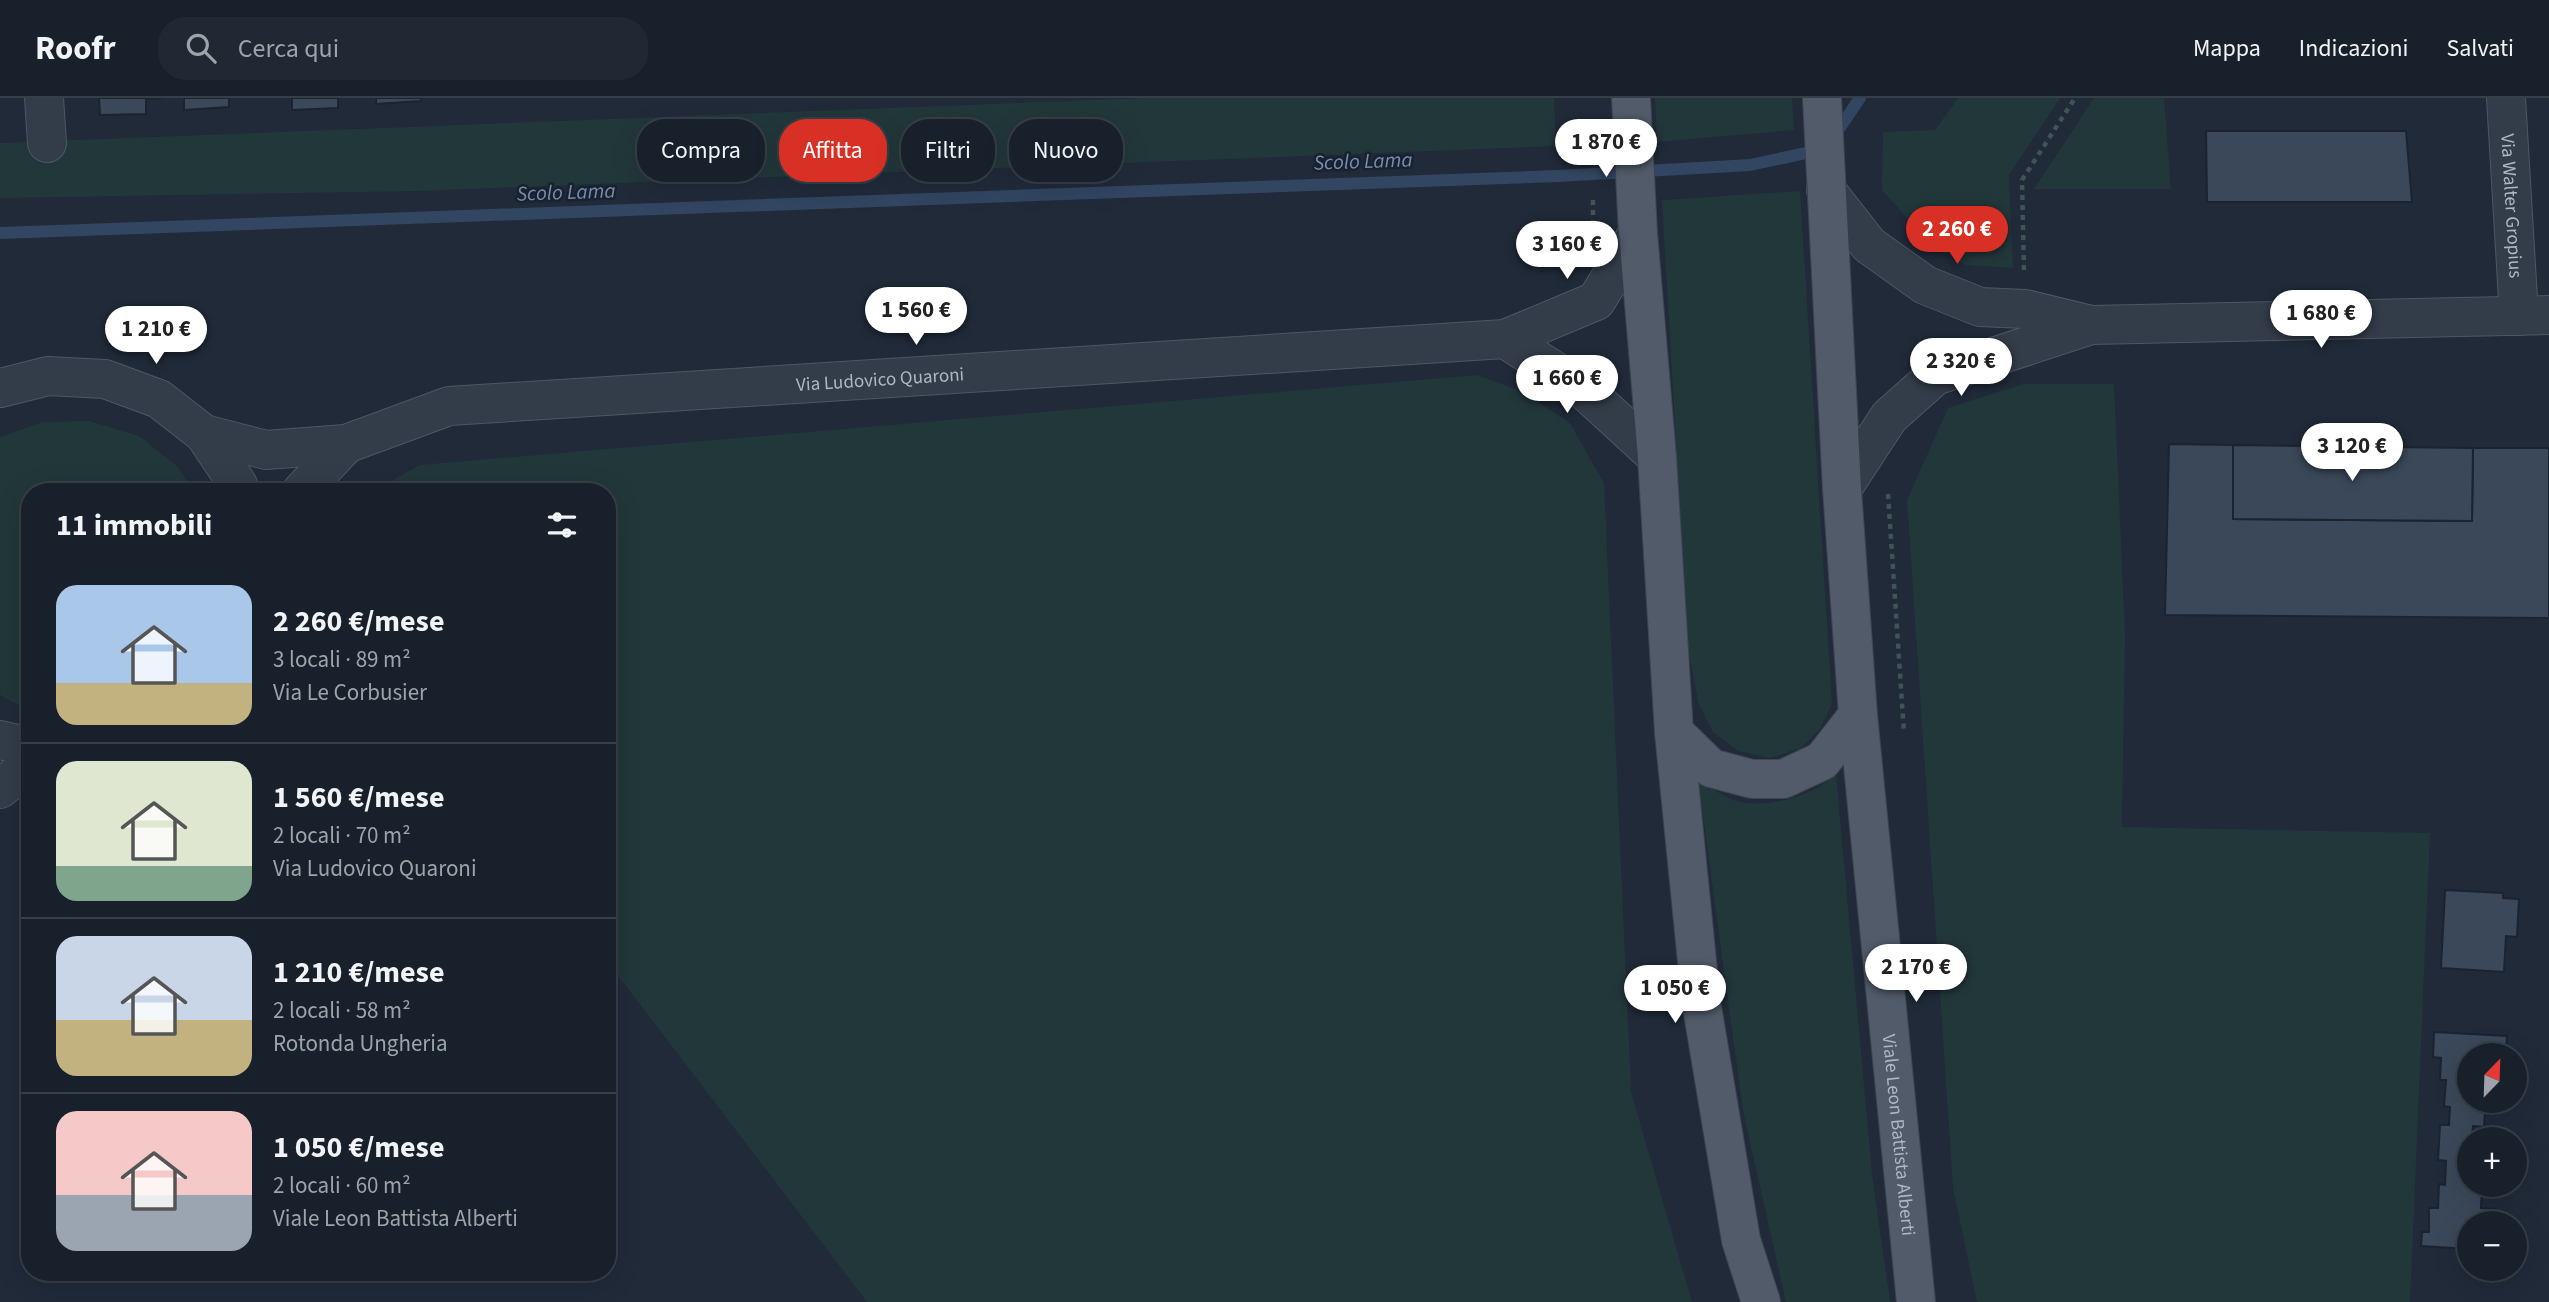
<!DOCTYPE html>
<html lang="it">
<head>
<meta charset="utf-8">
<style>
  body { margin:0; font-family:"Source Sans 3",sans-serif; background:#212833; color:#f1f3f6; height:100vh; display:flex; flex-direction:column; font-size:26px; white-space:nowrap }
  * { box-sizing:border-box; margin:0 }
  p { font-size:23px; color:#9fa3a9 }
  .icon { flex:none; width:38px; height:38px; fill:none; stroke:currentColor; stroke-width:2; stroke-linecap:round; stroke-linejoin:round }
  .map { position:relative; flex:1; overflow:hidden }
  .panel { position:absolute; left:21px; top:385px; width:595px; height:798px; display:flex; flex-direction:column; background:#18202b; border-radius:28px; box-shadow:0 7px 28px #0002,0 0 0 2px #363e47 }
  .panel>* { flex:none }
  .top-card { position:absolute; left:637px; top:21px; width:665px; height:63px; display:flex; gap:14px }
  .needle { width:46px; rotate:23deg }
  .buttons { position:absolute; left:2457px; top:945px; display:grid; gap:14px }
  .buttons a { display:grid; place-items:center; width:70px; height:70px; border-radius:50%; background:#18202b; box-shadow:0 7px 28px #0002,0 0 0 2px #363e47; font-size:35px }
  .price { position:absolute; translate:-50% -60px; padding:0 16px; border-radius:24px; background:#fff; color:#222; font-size:23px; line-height:46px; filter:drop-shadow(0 2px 4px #0008) }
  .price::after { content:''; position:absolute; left:50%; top:42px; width:21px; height:16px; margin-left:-10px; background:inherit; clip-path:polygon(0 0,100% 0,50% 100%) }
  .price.current { background:#d93025; color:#fff }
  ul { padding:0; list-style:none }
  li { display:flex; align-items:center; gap:21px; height:175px; padding:0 35px }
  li+li { border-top:2px solid #363e47 }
  li span { display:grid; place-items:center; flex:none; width:196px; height:140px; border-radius:21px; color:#555 }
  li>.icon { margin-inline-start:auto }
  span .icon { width:84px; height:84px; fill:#fffc; stroke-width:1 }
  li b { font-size:30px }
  h2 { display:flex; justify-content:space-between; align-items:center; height:84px; padding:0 35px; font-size:30px }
  .pill { padding:0 24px; border-radius:28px; background:#18202b; box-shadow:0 7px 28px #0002,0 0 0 2px #363e47; font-size:24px; line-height:63px }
  .pill.current { background:#d93025; color:#fff }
  header { display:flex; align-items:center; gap:42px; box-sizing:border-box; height:98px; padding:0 35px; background:#18202b; border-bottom:2px solid #363e47 }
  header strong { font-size:33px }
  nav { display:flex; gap:38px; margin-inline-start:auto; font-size:24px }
  .search { width:490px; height:63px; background:#212833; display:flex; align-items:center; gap:18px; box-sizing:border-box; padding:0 24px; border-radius:28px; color:#9fa3a9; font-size:26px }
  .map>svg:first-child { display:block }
  .green { fill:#22373a }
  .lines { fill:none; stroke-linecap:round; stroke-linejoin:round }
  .stream { stroke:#324561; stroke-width:12 }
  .building { fill:#3b4859; stroke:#1b2330; stroke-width:2 }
  .minor-casing { stroke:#4e5764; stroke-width:40 }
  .major-casing { stroke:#3d4553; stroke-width:40 }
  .path { stroke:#3f5457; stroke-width:4.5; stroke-dasharray:5 5; stroke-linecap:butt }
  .minor { stroke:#333c49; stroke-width:38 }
  .major { stroke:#515b69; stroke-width:38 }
  .labels { text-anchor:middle; stroke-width:5; stroke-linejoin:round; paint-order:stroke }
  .street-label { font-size:19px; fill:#aeb7c6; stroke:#19212e }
  .water-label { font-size:21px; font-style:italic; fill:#748db0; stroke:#19212e }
</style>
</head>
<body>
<header>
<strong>Roofr</strong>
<div class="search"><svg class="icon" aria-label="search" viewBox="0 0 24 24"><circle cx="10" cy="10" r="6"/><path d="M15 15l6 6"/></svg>Cerca qui</div>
<nav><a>Mappa</a><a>Indicazioni</a><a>Salvati</a></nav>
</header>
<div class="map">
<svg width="2549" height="1204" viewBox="0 0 2549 1204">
  <rect width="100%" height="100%" fill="#202a39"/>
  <g class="green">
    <path d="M1144,0H1554L1556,48L418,93L0,100V45Z"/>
    <path d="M1655,0H1792L1794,32L1657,44Z"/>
    <path d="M1958,0H2060L2009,77L2013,170L1965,167L1927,142L1882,92L1883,34L1935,32Z"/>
    <path d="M2094,0H2164L2171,91H2034Z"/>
    <path d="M1800,93L1832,606L1820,631L1801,650L1770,660L1738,653L1713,634L1699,607L1688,550L1662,102Z"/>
    <path d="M1477,277L1521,293L1570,325L1604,385L1631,994L1692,1204H867L607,863V394H371L420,367Z"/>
    <path d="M2023,286H2114L2125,536L2122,729L2430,735L2410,1204H1977L1953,1090L1907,402L1948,310Z"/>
    <path d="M90,323L139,338L178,369L194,394H30V609L12,604L0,597V339L43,324Z"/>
    <path d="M1836,676L1872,1076L1890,1204H1786L1743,1013L1698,681C1710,688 1727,702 1741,704C1769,710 1816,697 1836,676Z"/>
  </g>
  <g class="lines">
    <g class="stream">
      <path d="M1835,37L1860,0"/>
      <path d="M0,135L1558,78L1750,67L1820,52"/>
    </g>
  </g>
  <g class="building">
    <path d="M99,0H162L146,1V16L100,17Z"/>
    <path d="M184,0H229V9L184,12Z"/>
    <path d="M292,0H338V10L292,12Z"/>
    <path d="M376,0H421V3L376,6Z"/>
    <path d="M2206,33H2406L2412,104H2207Z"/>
    <path d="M2169,346L2233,347V421L2472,423L2473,350H2549V520L2165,517Z"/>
    <path d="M2233,347L2473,350L2472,423L2233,421Z"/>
    <path d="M2445,792L2503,795V800L2519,801L2517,839L2506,838L2504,874L2441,870Z"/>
    <path d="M2434,934L2507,938L2506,957H2469V1003H2486L2484,1029L2473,1028L2472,1041H2469V1087H2482L2481,1110L2495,1111L2494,1125H2469V1151L2421,1148L2422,1134H2429V1110H2438L2439,1086L2445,1087L2446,1063L2438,1062L2440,1027H2449L2450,1009L2444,1008L2446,982H2440L2441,960L2433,959Z"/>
  </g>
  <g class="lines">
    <g class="minor-casing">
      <g id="minor">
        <path d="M44,0L47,45"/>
        <path id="s1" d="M2506,0L2519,218"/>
        <path d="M1826,92L1869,147L1925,187L1980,209L2025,211L2091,227L2549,217"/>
        <path d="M1505,241L1583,291L1657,359"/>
        <path d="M0,290L48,278L105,281L159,301L204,336L238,387L240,394"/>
        <path id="s2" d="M204,336L266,352L346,346L449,308L1505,241L1596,203L1638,135"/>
        <path d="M1842,391L1889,319L1935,278L2091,227"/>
        <path d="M301,394L346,346"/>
        <path d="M0,642L30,649"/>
        <path d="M0,691L30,666"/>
      </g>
    </g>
    <g class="major-casing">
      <g id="major">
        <path d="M1631,0L1638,135L1657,359L1674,634L1711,670L1752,681H1783L1822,663L1858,617L1842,391L1822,0"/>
        <path id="s3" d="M1858,617L1916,1204"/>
        <path d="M1674,634L1701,903L1741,1142L1761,1204"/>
      </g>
    </g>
    <g class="path">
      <path d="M1593,102V128"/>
      <path d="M2024,172L2022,82L2075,0"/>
      <path d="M1888,396L1904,635"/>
    </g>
    <use href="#minor" class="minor"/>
    <use href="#major" class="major"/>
  </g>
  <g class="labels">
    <g class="street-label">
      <text dy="7" stroke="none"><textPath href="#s1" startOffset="108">Via Walter Gropius</textPath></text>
      <text dy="7" stroke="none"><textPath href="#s2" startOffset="686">Via Ludovico Quaroni</textPath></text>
      <text dy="7" stroke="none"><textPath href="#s3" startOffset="422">Viale Leon Battista Alberti</textPath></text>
    </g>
    <g class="water-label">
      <text transform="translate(1363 63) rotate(-2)" y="7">Scolo Lama</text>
      <text transform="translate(566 94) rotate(-2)" y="7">Scolo Lama</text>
    </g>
  </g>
</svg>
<div class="buttons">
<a><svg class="needle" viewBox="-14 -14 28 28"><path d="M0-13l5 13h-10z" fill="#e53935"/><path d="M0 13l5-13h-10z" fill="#9fa3a9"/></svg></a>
<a>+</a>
<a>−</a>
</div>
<b class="price" style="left:1606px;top:81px">1 870 €</b>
<b class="price current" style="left:1957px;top:168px">2 260 €</b>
<b class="price" style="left:1567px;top:183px">3 160 €</b>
<b class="price" style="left:916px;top:249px">1 560 €</b>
<b class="price" style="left:2321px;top:252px">1 680 €</b>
<b class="price" style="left:156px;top:268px">1 210 €</b>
<b class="price" style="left:1961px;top:300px">2 320 €</b>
<b class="price" style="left:1567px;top:317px">1 660 €</b>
<b class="price" style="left:2352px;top:385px">3 120 €</b>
<b class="price" style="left:1916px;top:906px">2 170 €</b>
<b class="price" style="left:1675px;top:927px">1 050 €</b>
<div class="top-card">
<a class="pill">Compra</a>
<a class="pill current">Affitta</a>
<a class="pill">Filtri</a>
<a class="pill">Nuovo</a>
</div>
<section class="panel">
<h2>11 immobili<svg class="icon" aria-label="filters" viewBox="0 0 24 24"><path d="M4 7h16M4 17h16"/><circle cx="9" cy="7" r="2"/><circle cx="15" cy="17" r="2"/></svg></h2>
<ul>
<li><span style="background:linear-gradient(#a9c7e8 70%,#c2b280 0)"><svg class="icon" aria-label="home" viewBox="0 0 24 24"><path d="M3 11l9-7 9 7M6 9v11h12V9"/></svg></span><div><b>2 260 €/mese</b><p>3 locali · 89 m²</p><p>Via Le Corbusier</p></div></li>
<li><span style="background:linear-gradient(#dfe7d0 75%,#7fa58c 0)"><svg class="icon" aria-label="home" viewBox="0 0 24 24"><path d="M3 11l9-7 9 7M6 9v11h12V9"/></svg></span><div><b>1 560 €/mese</b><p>2 locali · 70 m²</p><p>Via Ludovico Quaroni</p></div></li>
<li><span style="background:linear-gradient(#c9d6e8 60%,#c2b280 0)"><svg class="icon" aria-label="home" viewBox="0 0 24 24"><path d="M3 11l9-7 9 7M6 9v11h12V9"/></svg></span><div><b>1 210 €/mese</b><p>2 locali · 58 m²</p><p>Rotonda Ungheria</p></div></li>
<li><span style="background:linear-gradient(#f6c9c9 60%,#9aa5b1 0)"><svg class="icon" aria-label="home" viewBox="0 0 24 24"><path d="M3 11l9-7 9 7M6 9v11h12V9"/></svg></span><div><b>1 050 €/mese</b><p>2 locali · 60 m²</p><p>Viale Leon Battista Alberti</p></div></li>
</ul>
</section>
</div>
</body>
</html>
